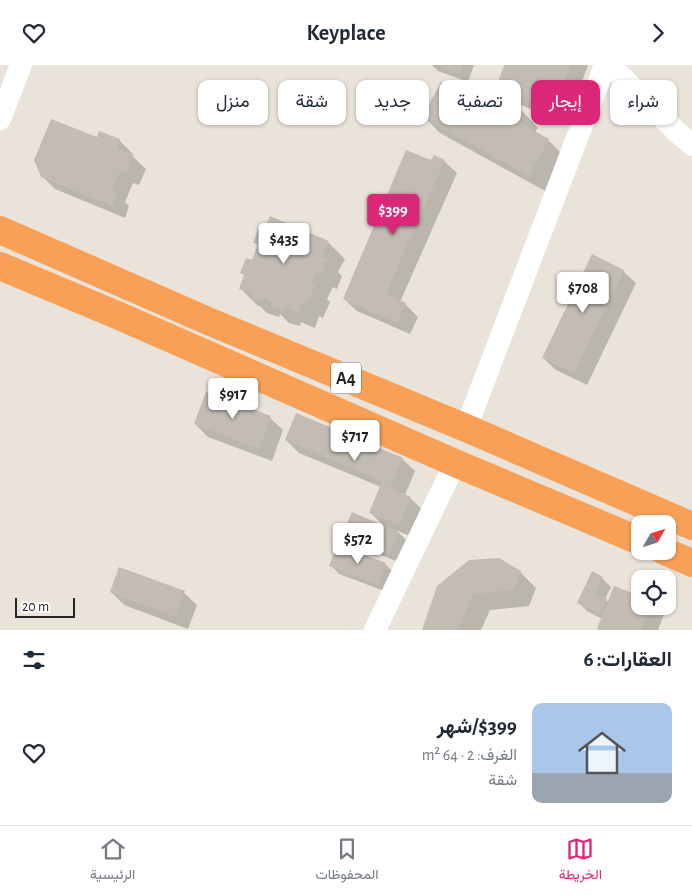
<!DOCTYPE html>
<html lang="ar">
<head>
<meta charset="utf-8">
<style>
  body { margin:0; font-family:"Alegreya Sans",Vazirmatn,sans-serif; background:#f2f2f3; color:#1f2937; direction:rtl; height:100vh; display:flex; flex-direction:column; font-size:19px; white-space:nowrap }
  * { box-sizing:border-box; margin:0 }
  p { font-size:16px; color:#747a83 }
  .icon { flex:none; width:28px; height:28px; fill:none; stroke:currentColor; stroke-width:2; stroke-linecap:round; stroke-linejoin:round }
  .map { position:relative; height:565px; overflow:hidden; direction:ltr }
  .panel { display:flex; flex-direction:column; background:#fff; flex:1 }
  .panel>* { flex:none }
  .banner { position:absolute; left:15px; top:15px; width:662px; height:45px; direction:rtl; display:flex; gap:10px }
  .needle { width:32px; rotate:51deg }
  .tools { position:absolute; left:631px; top:450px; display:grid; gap:10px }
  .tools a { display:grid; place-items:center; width:45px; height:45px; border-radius:10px; background:#fff; box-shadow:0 1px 4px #0004; font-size:25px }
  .scale { position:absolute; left:15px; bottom:12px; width:60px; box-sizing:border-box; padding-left:5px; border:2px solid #272727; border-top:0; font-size:14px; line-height:18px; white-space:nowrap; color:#272727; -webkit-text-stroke:4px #fff; paint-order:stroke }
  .price { position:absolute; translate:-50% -42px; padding:0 11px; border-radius:5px; background:#fff; color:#222; font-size:16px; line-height:32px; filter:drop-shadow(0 1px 2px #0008) }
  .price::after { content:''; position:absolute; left:50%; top:30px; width:15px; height:11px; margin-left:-8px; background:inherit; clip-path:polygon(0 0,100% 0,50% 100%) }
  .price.current { background:#db2777; color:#fff }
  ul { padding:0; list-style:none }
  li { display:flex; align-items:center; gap:15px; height:125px; padding:0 20px }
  li span { display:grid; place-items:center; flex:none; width:140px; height:100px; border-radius:10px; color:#555 }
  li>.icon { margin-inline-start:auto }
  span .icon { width:60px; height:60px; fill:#fffc; stroke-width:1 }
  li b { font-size:21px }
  h2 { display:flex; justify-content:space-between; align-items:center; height:60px; padding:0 20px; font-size:21px }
  .chip { padding:0 18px; border-radius:10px; background:#fff; box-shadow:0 1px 4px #0004; font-size:18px; line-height:45px }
  .chip.current { background:#db2777; color:#fff }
  header { display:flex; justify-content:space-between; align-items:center; height:65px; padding:0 20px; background:#fff; font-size:22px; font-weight:700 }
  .tab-bar { display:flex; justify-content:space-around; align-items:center; height:70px; border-top:1px solid #e0e1e3; background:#fff; font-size:14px; color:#747a83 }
  .tab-bar a { display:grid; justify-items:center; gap:2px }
  .tab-bar .current { color:#db2777 }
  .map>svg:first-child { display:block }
  .shadow { fill:#0003 }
  .building { fill:#c2bcb5 }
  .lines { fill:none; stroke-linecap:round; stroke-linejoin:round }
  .minor { stroke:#fff; stroke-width:22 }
  .highway { stroke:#f8a055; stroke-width:28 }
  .labels { text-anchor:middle; stroke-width:5; stroke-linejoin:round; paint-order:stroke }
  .shield { fill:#fff; stroke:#686868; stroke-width:1 }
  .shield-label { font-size:18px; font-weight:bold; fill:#272727 }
</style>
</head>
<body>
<header><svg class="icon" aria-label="forward" viewBox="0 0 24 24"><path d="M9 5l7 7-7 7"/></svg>Keyplace<svg class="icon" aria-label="heart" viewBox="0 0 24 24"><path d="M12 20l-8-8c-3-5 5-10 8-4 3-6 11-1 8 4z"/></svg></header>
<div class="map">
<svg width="692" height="565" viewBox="0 0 692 565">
  <rect width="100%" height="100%" fill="#e9e3d9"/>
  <g class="shadow">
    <path d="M432,0H474L468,17L438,6Z"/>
    <path d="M506,0H588L567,58L510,36L497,24Z"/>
    <path d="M500,34L522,46L538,63L535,67L548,75L564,91L545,126L440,68L424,52L493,47Z"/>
    <path d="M97,74L119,75L132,88L131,90L146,104L139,120L133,118L125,137L129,141L125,153L55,124L42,111Z"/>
    <path d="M444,96L457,108L400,237L405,239L418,252L410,269L357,246L344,234L432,97Z"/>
    <path d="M270,153L329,178L345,194L338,207L342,211L337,224L333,222L327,234L330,237L323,253L319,251L315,263L301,257L300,261L289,258L280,249L279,252L267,248L261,242L257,240L241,224L258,181L255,177L264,168Z"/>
    <path d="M623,206L636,218L587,320L556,305L543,293Z"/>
    <path d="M270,353L283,365L272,396L208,372L195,359Z"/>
    <path d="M286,375L402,394L415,406L405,430L410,433L423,445L412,472L396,465L407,476L398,497L353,478L344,470L385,462L370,447L381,422L299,388Z"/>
    <path d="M499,494L520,507L536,523L529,541L490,545L481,565H423Z"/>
    <path d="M385,499L394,508L387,527L339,509L331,500Z"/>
    <path d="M602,513L611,522L605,534L609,538L640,532V541H656L664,549L658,565H600L602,554L587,546L578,537Z"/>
    <path d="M111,527L184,528L197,540L188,564L124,540Z"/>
  </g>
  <g class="building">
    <path d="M436,0H463L460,9Z"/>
    <path d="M504,0H571L554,46L496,24Z"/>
    <path d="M441,17L493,45L499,33L522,45L517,56L549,74L529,111L422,52Z"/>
    <path d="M51,54L97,72L99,66L120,74L117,83L134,90L126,108L120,106L112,125L117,128L112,141L41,112L34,95Z"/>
    <path d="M406,85L431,95L434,90L445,95L409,176L404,174L408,177L386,229L406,238L397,258L343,234Z"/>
    <path d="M270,151L329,176L322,192L327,194L321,209L316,207L311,218L315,220L307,238L303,236L299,248L285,242L284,246L271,242L273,237L264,233L262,237L250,232L251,228L239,224L244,210L240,208L246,193L252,195L258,179L253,178L258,165L264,166Z"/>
    <path d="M592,189L624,205L574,308L542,293Z"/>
    <path d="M206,327L271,351L259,384L194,359Z"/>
    <path d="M296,348L403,393L390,423L411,432L399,460L369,448L382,416L285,375Z"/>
    <path d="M352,447L399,467L389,489L342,470Z"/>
    <path d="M337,480L386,498L378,520L329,501Z"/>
    <path d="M499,493L521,506L513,525L473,529L458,565H422L437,521L469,495Z"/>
    <path d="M119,502L185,526L176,552L110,527Z"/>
    <path d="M592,506L603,512L595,528L607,534L600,549L577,538Z"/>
    <path d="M614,521L640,531V541H650L640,565H599L597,564Z"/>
  </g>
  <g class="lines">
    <g class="minor">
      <path d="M610,0L677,67L692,80"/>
      <path d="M0,54L21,0"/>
      <path d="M466,363L605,0"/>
      <path d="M375,565L455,398"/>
    </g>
    <g class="highway">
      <path d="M0,165L208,256L466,363L692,461"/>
      <path d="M0,201L117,250L455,398L640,476"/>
      <path d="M664,486L692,498"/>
    </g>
  </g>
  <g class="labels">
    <rect class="shield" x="331" y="297.5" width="30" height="31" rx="4"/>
    <g class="shield-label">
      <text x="346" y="319">A4</text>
    </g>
  </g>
</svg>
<div class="tools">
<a><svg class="needle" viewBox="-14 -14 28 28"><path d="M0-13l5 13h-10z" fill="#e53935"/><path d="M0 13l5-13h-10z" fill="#747a83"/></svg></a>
<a><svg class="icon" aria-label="locate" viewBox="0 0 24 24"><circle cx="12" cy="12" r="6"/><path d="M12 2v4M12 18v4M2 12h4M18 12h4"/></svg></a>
</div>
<div class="scale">20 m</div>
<b class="price current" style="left:393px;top:171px">$399</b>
<b class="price" style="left:284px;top:200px">$435</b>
<b class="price" style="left:583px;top:249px">$708</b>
<b class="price" style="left:233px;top:355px">$917</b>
<b class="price" style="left:355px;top:397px">$717</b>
<b class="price" style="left:358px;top:500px">$572</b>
<div class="banner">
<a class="chip">شراء</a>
<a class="chip current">إيجار</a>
<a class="chip">تصفية</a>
<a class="chip">جديد</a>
<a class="chip">شقة</a>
<a class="chip">منزل</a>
</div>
</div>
<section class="panel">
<h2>العقارات: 6<svg class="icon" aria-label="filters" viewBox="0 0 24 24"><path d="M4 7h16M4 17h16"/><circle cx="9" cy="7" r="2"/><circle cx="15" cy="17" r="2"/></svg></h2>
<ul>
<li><span style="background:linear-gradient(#a9c7e8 70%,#9aa5b1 0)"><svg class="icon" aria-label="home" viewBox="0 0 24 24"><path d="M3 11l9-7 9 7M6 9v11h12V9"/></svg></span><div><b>$399/شهر</b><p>الغرف: 2 · 64 m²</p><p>شقة</p></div><svg class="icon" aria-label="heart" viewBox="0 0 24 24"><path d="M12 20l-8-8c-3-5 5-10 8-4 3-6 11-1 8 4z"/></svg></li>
</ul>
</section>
<nav class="tab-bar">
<a class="current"><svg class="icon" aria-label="map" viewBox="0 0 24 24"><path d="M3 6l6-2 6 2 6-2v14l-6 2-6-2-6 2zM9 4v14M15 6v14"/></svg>الخريطة</a>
<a><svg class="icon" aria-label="saved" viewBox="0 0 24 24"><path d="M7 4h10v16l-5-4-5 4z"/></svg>المحفوظات</a>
<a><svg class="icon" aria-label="home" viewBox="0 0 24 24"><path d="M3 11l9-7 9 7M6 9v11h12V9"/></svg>الرئيسية</a>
</nav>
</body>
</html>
